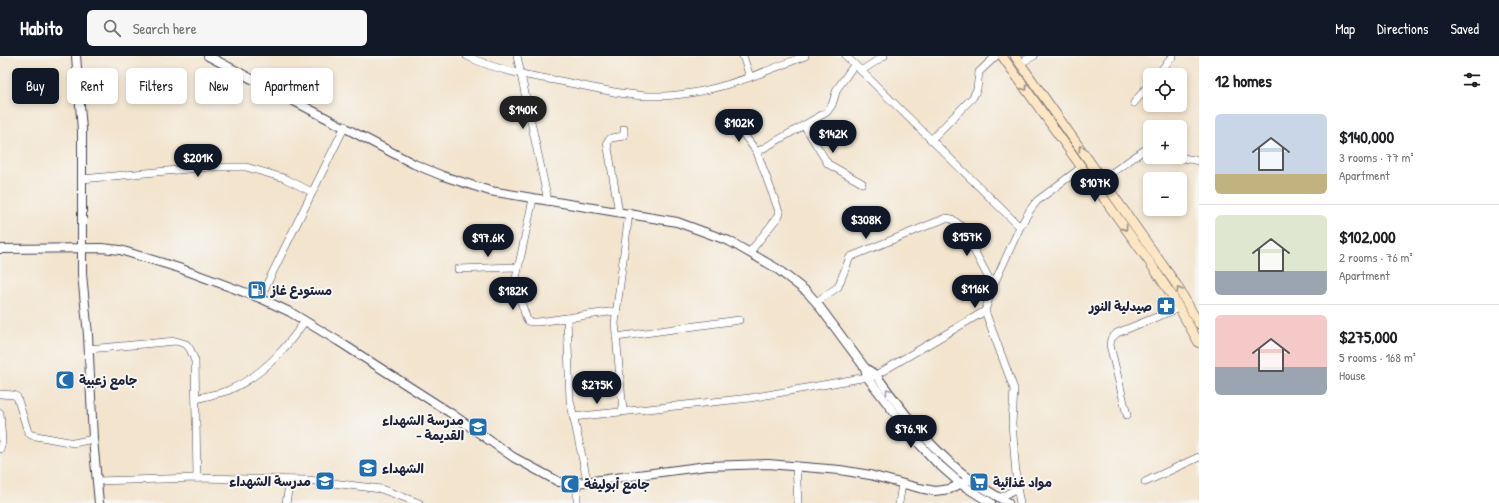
<!DOCTYPE html>
<html lang="en">
<head>
<meta charset="utf-8">
<style>
  body { margin:0; font-family:"Patrick Hand","Playpen Sans Arabic",sans-serif; background:#f6f6f6; color:#202124; height:100vh; display:flex; flex-direction:column; font-size:15px; white-space:nowrap }
  * { box-sizing:border-box; margin:0 }
  p { font-size:13px; color:#757577 }
  .icon { flex:none; width:22px; height:22px; fill:none; stroke:currentColor; stroke-width:2; stroke-linecap:round; stroke-linejoin:round }
  .map { position:relative; flex:1; overflow:hidden }
  .sheet { display:flex; flex-direction:column; background:#fff; width:300px }
  .sheet>* { flex:none }
  .hud { position:absolute; left:12px; top:12px; width:380px; height:36px; display:flex; gap:8px }
  .tools { position:absolute; left:1143px; top:12px; display:grid; gap:8px }
  .tools a { display:grid; place-items:center; width:44px; height:44px; border-radius:6px; background:#fff; box-shadow:0 2px 6px #0003; font-size:20px }
  .price { position:absolute; translate:-50% -34px; padding:0 9px; border-radius:14px; background:#111827; color:#fff; font-size:13px; line-height:26px; filter:drop-shadow(0 1px 2px #0008) }
  .price::after { content:''; position:absolute; left:50%; top:24px; width:12px; height:9px; margin-left:-6px; background:inherit; clip-path:polygon(0 0,100% 0,50% 100%) }
  .price.active { background:#222; color:#fff }
  ul { padding:0; list-style:none }
  li { display:flex; align-items:center; gap:12px; height:100px; padding:0 16px }
  li+li { border-top:1px solid #e0e0e0 }
  li span { display:grid; place-items:center; flex:none; width:112px; height:80px; border-radius:6px; color:#555 }
  li>.icon { margin-inline-start:auto }
  span .icon { width:48px; height:48px; fill:#fffc; stroke-width:1 }
  li b { font-size:17px }
  h2 { display:flex; justify-content:space-between; align-items:center; height:48px; padding:0 16px; font-size:17px }
  .pill { padding:0 14px; border-radius:6px; background:#fff; box-shadow:0 2px 6px #0003; font-size:14px; line-height:36px }
  .pill.active { background:#111827; color:#fff }
  header { display:flex; align-items:center; gap:24px; box-sizing:border-box; height:56px; padding:0 20px; background:#111827; color:#fff }
  header strong { font-size:19px }
  nav { display:flex; gap:22px; margin-inline-start:auto; font-size:14px }
  .search { width:280px; height:36px; background:#f6f6f6; display:flex; align-items:center; gap:10px; box-sizing:border-box; padding:0 14px; border-radius:6px; color:#757577; font-size:15px }
  main { display:flex; flex:1; min-height:0 }
  .map>svg:first-child { display:block }
  .lines { fill:none; stroke-linecap:round; stroke-linejoin:round }
  .minor-casing { stroke:#413f51; stroke-width:8 }
  .tertiary-casing { stroke:#413f51; stroke-width:10 }
  .secondary-casing { stroke:#413f51; stroke-width:10 }
  .minor { stroke:#fff; stroke-width:7 }
  .tertiary { stroke:#fff; stroke-width:8 }
  .secondary { stroke:#fce6c4; stroke-width:9 }
  .oneway { stroke:#9a8e86 }
  .oneway2 { stroke:#9c9ca7 }
  .labels { text-anchor:middle; stroke-width:4; stroke-linejoin:round; paint-order:stroke }
  .poi-label { font-size:13px; font-weight:bold; fill:#22223b; stroke:#f6f6f2; text-anchor:start }
</style>
</head>
<body>
<header>
<strong>Habito</strong>
<div class="search"><svg class="icon" aria-label="search" viewBox="0 0 24 24"><circle cx="10" cy="10" r="6"/><path d="M15 15l6 6"/></svg>Search here</div>
<nav><a>Map</a><a>Directions</a><a>Saved</a></nav>
</header>
<main>
<div class="map">
<svg width="1199" height="447" viewBox="0 0 1199 447">
  <rect width="100%" height="100%" fill="#f6f6f2"/>
  <filter id="ink" filterUnits="userSpaceOnUse"><feTurbulence type="fractalNoise" baseFrequency=".025" numOctaves="2"/><feDisplacementMap in="SourceGraphic" scale="8" xChannelSelector="R" yChannelSelector="G"/><feConvolveMatrix kernelMatrix="1 2 1 2 8 2 1 2 1" color-interpolation-filters="sRGB"/></filter>
  <filter id="wash" filterUnits="userSpaceOnUse"><feTurbulence type="fractalNoise" baseFrequency=".012" numOctaves="4" result="noise"/><feDisplacementMap in="SourceGraphic" scale="16" xChannelSelector="R" yChannelSelector="G"/><feGaussianBlur stdDeviation="0.9" result="paint"/><feColorMatrix in="noise" values="0 0 0 0 0 0 0 0 0 0 0 0 0 0 0 0 0 1.4 0 .05"/><feComposite in="paint" operator="in"/></filter>
  <g filter="url(#wash)">
    <rect width="100%" height="100%" fill="#f3e4ce"/>
  </g>
  <g filter="url(#ink)">
    <g class="lines">
      <g class="minor-casing">
        <g id="minor">
          <path d="M467,0C495,14 529,20 560,25C590,31 620,39 650,40C702,42 758,19 805,0"/>
          <path d="M517,0L548,145"/>
          <path d="M743,0L750,21"/>
          <path d="M846,0L1020,171"/>
          <path d="M1020,7L1034,0"/>
          <path d="M861,15L884,0"/>
          <path d="M1157,19L1173,0"/>
          <path d="M1134,47L1150,27"/>
          <path d="M735,67L757,96"/>
          <path d="M804,69L828,108L862,127"/>
          <path d="M931,84L973,41L977,33L979,16L996,0"/>
          <path d="M1178,101L1199,105"/>
          <path d="M82,123L209,111H246L284,122L312,136"/>
          <path d="M1103,123L1150,90"/>
          <path d="M533,143L515,227L527,264L530,266H538L616,255"/>
          <path d="M619,157L607,86L611,82L624,80V73"/>
          <path d="M750,196L780,158L757,96L827,56L832,49L837,33L854,9"/>
          <path d="M458,213L518,211"/>
          <path d="M260,242L345,70"/>
          <path d="M816,246L838,231L850,201L946,162L952,163L961,170L993,230"/>
          <path d="M567,262L570,344L587,424"/>
          <path d="M616,281L739,264"/>
          <path d="M89,293L176,285L186,288L190,293L195,305L197,422"/>
          <path d="M0,338L14,339L17,341L28,376L31,379L74,387L93,383"/>
          <path d="M196,343C206,340 217,338 227,335C262,320 284,295 305,265"/>
          <path d="M623,355L615,267L629,157"/>
          <path d="M0,357L2,386L0,393"/>
          <path d="M1127,359L1110,289L1111,283L1117,277L1179,252"/>
          <path d="M573,361L750,342L867,321L876,319L985,255"/>
          <path d="M796,410L798,447"/>
          <path d="M97,425L197,422L308,424L381,433L419,447"/>
          <path d="M1145,426L1199,401"/>
          <path d="M577,427V447"/>
          <path d="M1000,442L1017,432"/>
          <path d="M286,447L290,424"/>
          <path d="M899,447L902,428"/>
          <path d="M1020,447L1017,432L1012,367L1014,333L985,255L993,230L1020,171L1030,154L1037,145L1082,111"/>
        </g>
      </g>
      <g class="tertiary-casing">
        <g id="tertiary">
          <path d="M76,0L82,74V218L88,279L93,383L99,447"/>
          <path d="M208,0L414,108L443,120L490,135L677,166L729,185L776,212L807,236L816,246L865,312L876,319C903,356 933,396 971,424C983,432 995,439 1008,447"/>
          <path d="M0,193L102,192L120,194L179,212L260,242L290,256L338,285L452,358L513,401L559,426L577,427L707,410L768,408L840,414L870,419L919,432L935,435L950,433L970,423"/>
          <path d="M865,312L867,321L913,381L937,407L961,428L991,447"/>
        </g>
      </g>
      <g class="secondary-casing">
        <g id="secondary">
          <path d="M1002,0L1148,204L1171,238L1199,287"/>
          <path d="M1015,0L1176,228L1199,268"/>
        </g>
      </g>
      <use href="#minor" class="minor"/>
      <use href="#tertiary" class="tertiary"/>
      <use href="#secondary" class="secondary"/>
    </g>
    <defs><path id="oneway-chevron" d="M-2-3.5L2.5 0L-2 3.5" fill="none" stroke-width="1.6" stroke-linecap="round" stroke-linejoin="round"/></defs>
    <g class="oneway">
      <use href="#oneway-chevron" transform="translate(1025 32) rotate(54)"/>
      <use href="#oneway-chevron" transform="translate(1081 92) rotate(-126)"/>
      <use href="#oneway-chevron" transform="translate(1125 172) rotate(55)"/>
      <use href="#oneway-chevron" transform="translate(1179 234) rotate(-121)"/>
    </g>
    <use class="oneway2" href="#oneway-chevron" transform="translate(888 335) rotate(-127)"/>
  </g>
  <defs>
    <g id="fuel-square" transform="scale(1)"><rect x="-9" y="-9" width="18" height="18" rx="4" fill="#1f6fb2" stroke="#f6f6f2"/><path d="M-5.5-6h7V0h2V4h1.3V-2.5L3-4.5l.8-.8L6-3V5H2.5V1h-1V6h-7ZM-4.2-4.7v3.2H.2V-4.7Z" fill="#fff"/></g>
    <g id="pharmacy-square" transform="scale(1)"><rect x="-9" y="-9" width="18" height="18" rx="4" fill="#1f6fb2" stroke="#f6f6f2"/><path d="M-2-6h4v4h4v4h-4v4h-4v-4h-4v-4h4Z" fill="#fff"/></g>
    <g id="mosque-square" transform="scale(1)"><rect x="-9" y="-9" width="18" height="18" rx="4" fill="#1f6fb2" stroke="#f6f6f2"/><path d="M3.5-4.9A6 6 0 1 0 3.5 4.9A5 5 0 1 1 3.5-4.9Z" fill="#fff"/></g>
    <g id="school-square" transform="scale(1)"><rect x="-9" y="-9" width="18" height="18" rx="4" fill="#1f6fb2" stroke="#f6f6f2"/><path d="M0-5L7-2L0 1L-7-2ZM-4 1L0 2.5L4 1V4Q0 6-4 4Z" fill="#fff"/></g>
    <g id="supermarket-square" transform="scale(1)"><rect x="-9" y="-9" width="18" height="18" rx="4" fill="#1f6fb2" stroke="#f6f6f2"/><path d="M-6-5.5h2.5l.6 2H6L4.5 2H-2.5L-4.4-4H-6ZM-1.5 3.2a1.3 1.3 0 1 0 .1 0ZM3 3.2a1.3 1.3 0 1 0 .1 0Z" fill="#fff"/></g>
  </defs>
  <g fill-rule="evenodd">
    <use href="#fuel-square" x="257" y="234"/>
    <use href="#pharmacy-square" x="1166" y="250"/>
    <use href="#mosque-square" x="65" y="324"/>
    <use href="#school-square" x="478" y="371"/>
    <use href="#school-square" x="368" y="412"/>
    <use href="#school-square" x="325" y="425"/>
    <use href="#supermarket-square" x="979" y="426"/>
    <use href="#mosque-square" x="570" y="428"/>
  </g>
  <g class="labels">
    <g class="poi-label">
      <text x="271" y="239">مستودع غاز</text>
      <text x="1152" y="255" text-anchor="end">صيدلية النور</text>
      <text x="79" y="329">جامع زعبية</text>
      <text x="464" y="369" text-anchor="end">مدرسة الشهداء<tspan x="464" dy="15">- القديمة</tspan></text>
      <text x="382" y="417">الشهداء</text>
      <text x="311" y="430" text-anchor="end">مدرسة الشهداء</text>
      <text x="993" y="431">مواد غذائية</text>
      <text x="584" y="433">جامع أبوليفة</text>
    </g>
  </g>
</svg>
<div class="tools">
<a><svg class="icon" aria-label="locate" viewBox="0 0 24 24"><circle cx="12" cy="12" r="6"/><path d="M12 2v4M12 18v4M2 12h4M18 12h4"/></svg></a>
<a>+</a>
<a>−</a>
</div>
<b class="price active" style="left:523px;top:74px">$140K</b>
<b class="price" style="left:739px;top:87px">$102K</b>
<b class="price" style="left:833px;top:98px">$142K</b>
<b class="price" style="left:198px;top:122px">$201K</b>
<b class="price" style="left:1095px;top:147px">$107K</b>
<b class="price" style="left:866px;top:184px">$308K</b>
<b class="price" style="left:967px;top:201px">$157K</b>
<b class="price" style="left:488px;top:202px">$97.6K</b>
<b class="price" style="left:975px;top:253px">$116K</b>
<b class="price" style="left:513px;top:255px">$182K</b>
<b class="price" style="left:597px;top:349px">$275K</b>
<b class="price" style="left:911px;top:393px">$76.9K</b>
<div class="hud">
<a class="pill active">Buy</a>
<a class="pill">Rent</a>
<a class="pill">Filters</a>
<a class="pill">New</a>
<a class="pill">Apartment</a>
</div>
</div>
<section class="sheet">
<h2>12 homes<svg class="icon" aria-label="filters" viewBox="0 0 24 24"><path d="M4 7h16M4 17h16"/><circle cx="9" cy="7" r="2"/><circle cx="15" cy="17" r="2"/></svg></h2>
<ul>
<li><span style="background:linear-gradient(#c9d6e8 75%,#c2b280 0)"><svg class="icon" aria-label="home" viewBox="0 0 24 24"><path d="M3 11l9-7 9 7M6 9v11h12V9"/></svg></span><div><b>$140,000</b><p>3 rooms · 77 m²</p><p>Apartment</p></div></li>
<li><span style="background:linear-gradient(#dfe7d0 70%,#9aa5b1 0)"><svg class="icon" aria-label="home" viewBox="0 0 24 24"><path d="M3 11l9-7 9 7M6 9v11h12V9"/></svg></span><div><b>$102,000</b><p>2 rooms · 76 m²</p><p>Apartment</p></div></li>
<li><span style="background:linear-gradient(#f6c9c9 65%,#9aa5b1 0)"><svg class="icon" aria-label="home" viewBox="0 0 24 24"><path d="M3 11l9-7 9 7M6 9v11h12V9"/></svg></span><div><b>$275,000</b><p>5 rooms · 168 m²</p><p>House</p></div></li>
</ul>
</section>
</main>
</body>
</html>
